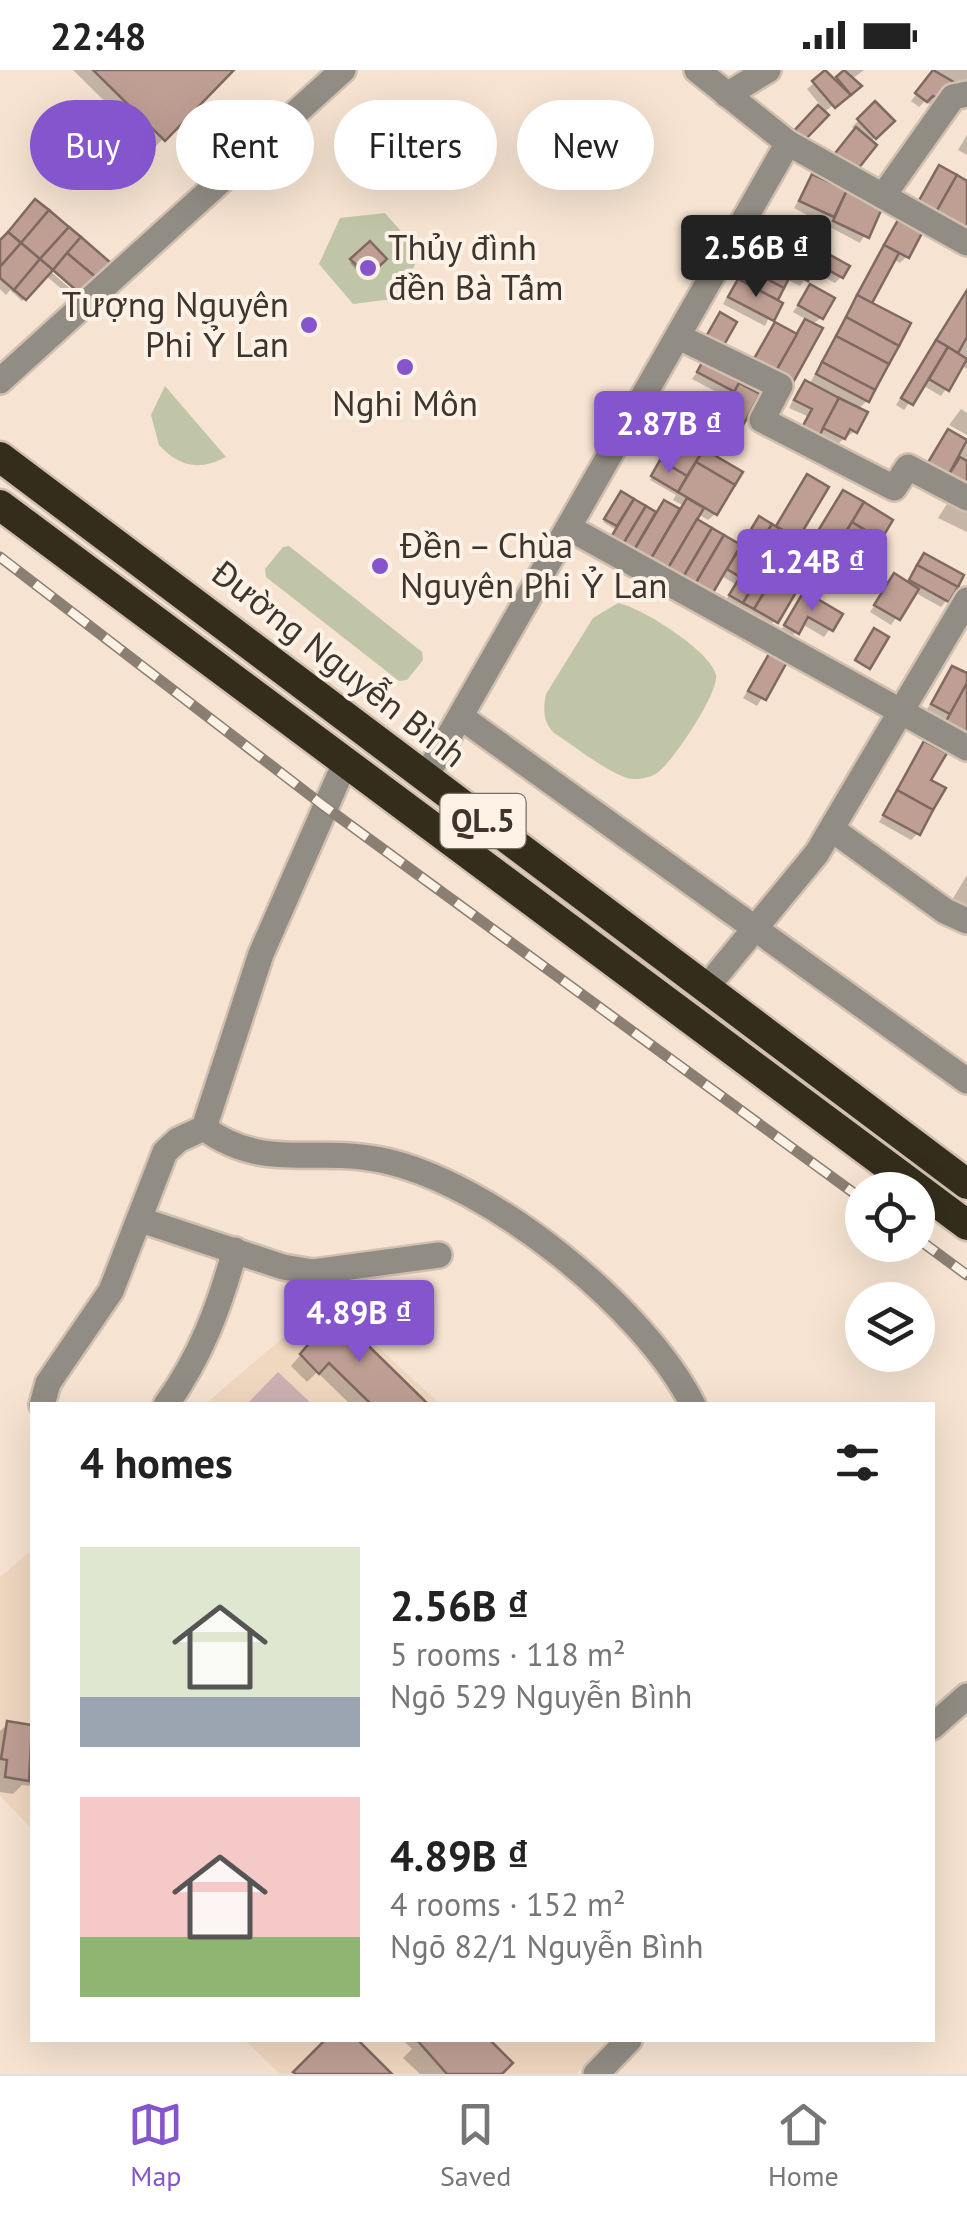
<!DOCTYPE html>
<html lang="en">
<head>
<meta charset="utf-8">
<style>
  body { margin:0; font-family:"PT Sans",sans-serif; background:#f2f2f2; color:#222; height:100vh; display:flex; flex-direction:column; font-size:38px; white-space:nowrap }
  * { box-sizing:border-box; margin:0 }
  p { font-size:32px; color:#767676 }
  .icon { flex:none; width:55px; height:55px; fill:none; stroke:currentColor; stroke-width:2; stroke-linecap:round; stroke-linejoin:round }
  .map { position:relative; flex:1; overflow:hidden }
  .sheet { position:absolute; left:30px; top:1332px; width:905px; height:640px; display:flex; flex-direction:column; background:#fff; border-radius:0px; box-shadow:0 10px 40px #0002 }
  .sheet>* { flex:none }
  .hud { position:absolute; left:30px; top:30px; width:908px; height:90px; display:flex; gap:20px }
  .fabs { position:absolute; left:845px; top:1102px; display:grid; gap:20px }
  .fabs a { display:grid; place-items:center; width:90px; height:90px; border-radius:50%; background:#fff; box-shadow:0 10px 40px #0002; font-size:50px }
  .price { position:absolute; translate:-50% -85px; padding:0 22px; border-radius:10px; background:#8555cd; color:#fff; font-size:32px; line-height:65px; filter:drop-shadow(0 2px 5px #0008) }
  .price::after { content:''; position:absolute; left:50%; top:60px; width:30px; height:22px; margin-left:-15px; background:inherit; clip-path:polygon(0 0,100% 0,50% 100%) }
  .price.on { background:#222; color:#fff }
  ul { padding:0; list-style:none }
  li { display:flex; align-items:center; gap:30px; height:250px; padding:0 50px }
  li span { display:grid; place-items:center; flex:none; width:280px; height:200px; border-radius:0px; color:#555 }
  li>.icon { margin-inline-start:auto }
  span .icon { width:120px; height:120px; fill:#fffc; stroke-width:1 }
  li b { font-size:42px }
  h2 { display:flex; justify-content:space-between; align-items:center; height:120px; padding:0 50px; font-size:42px }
  .tag { padding:0 35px; border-radius:45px; background:#fff; box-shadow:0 10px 40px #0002; font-size:35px; line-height:90px }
  .tag.on { background:#8555cd; color:#fff }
  .status { display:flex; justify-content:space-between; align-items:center; height:70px; padding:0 50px; background:#fff; direction:ltr }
  .status svg { height:28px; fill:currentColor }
  .tab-bar { display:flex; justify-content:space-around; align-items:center; height:140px; border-top:2px solid #e0e0e0; background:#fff; font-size:28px; color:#767676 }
  .tab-bar a { display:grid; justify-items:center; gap:5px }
  .tab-bar .on { color:#8555cd }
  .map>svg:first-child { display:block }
  .built { fill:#f0d7c0 }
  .green { fill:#cdb0b2 }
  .water { fill:#c0c5a7 }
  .shadow { fill:#0003 }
  .building { fill:#bf9f94; stroke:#806961; stroke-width:2.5 }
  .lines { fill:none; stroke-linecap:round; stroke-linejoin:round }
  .minor-casing { stroke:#d1c0b0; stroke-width:30 }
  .highway-casing { stroke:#d1c0b0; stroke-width:35 }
  .minor { stroke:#918d84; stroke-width:25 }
  .highway { stroke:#342d1b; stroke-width:30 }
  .rail-casing { stroke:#8b7f73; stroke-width:11 }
  .rail { stroke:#fef2e7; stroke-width:8; stroke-dasharray:22; stroke-linecap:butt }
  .poi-dot { fill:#8555cd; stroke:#fef2e7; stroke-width:4 }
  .labels { text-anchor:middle; stroke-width:8; stroke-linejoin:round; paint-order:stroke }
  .shield { fill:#fef2e7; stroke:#776e66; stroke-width:2.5 }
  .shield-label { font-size:32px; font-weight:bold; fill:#3d352e }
  .poi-label { font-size:35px; fill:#3d352e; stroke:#fef2e7; text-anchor:start }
  .street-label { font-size:35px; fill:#3d352e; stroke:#fef2e7 }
</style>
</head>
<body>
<div class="status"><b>22:48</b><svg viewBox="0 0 49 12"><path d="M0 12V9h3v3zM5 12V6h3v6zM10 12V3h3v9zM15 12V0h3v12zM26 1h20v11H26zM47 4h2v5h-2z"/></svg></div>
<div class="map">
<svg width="967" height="2004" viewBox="0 0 967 2004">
  <rect width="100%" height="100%" fill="#f6e3d1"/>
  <g class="built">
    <path d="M327,1230L441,1335H204Z"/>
    <path d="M32,1480V1759L0,1726V1507Z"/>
    <path d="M245,1970H607L576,2004H280Z"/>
  </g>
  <path class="green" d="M278,1302L313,1335H246Z"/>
  <g class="water">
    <path d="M385,143L420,183L400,228L353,234L319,194L340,148Z"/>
    <path d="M165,316L226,387C200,401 179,397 159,375L151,345Z"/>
    <path d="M289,476L422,582L423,590L407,610L399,611L266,507L265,499L283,477Z"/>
    <path d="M618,533C641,537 712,582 716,605C719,623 672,693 657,703C651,707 641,709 634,709C615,709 572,674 554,663C543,652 543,639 546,624L593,548Z"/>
  </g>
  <g class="shadow">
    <path d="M73,0H230L153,79Z"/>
    <path d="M843,0H864L852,9L858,16L789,69L821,36L807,19L828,1L835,10Z"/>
    <path d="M931,0H967V11L936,39L925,31L919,37L911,31L934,2Z"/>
    <path d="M875,34L892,51L870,72L852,57Z"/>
    <path d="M967,65V85L958,80Z"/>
    <path d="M812,107L880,138L860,173L794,138Z"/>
    <path d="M898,153L907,186L900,193L893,189L869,234L867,331L857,340L855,361L836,375L795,370L807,346L789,338L798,320L809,315Z"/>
    <path d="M787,164L841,207L835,213L811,200L800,216L786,209L765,256L723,234L731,219L742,214L748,191L766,197Z"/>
    <path d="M0,173L50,194V201L80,227L76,231L45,205L22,231L10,220L6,225L0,219Z"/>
    <path d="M370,174L384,189L364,208L350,193Z"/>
    <path d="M810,217L821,248L746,301L775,255L795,266L807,250L793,242Z"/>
    <path d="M967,222V299L962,296L941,326L922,315L904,340L896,335Z"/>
    <path d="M706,290L739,308L729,376L722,382L706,374L730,329L692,309Z"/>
    <path d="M961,339L967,343V365L949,355Z"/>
    <path d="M948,362L967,373V428L922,401Z"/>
    <path d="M677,366L739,403L715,444L708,450L698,444L694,450L740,477L759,449L774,458L807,407L796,467L789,474L779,468L767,487L802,507L769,558L725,532L735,514L720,505L629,487L616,460L603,452L621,424L655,444L664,433L679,441L682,435L673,430L676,425L650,410Z"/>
    <path d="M843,423L858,503L851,510L805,481Z"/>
    <path d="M952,426L967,434V462L938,448Z"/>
    <path d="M915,500L947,530L941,537L914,522L891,555L870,542L894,506L906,514Z"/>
    <path d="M805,524L840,545L824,567L802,554L790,569L779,563Z"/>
    <path d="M770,585L784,593L757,636L743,628Z"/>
    <path d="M952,599L967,607V678L939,663L945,651L926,641Z"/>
    <path d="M925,674L928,711L918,763L911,770L879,752Z"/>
    <path d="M967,805V836L966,837L952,830Z"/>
    <path d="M325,1256L425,1335H351L317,1302L307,1312L291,1296Z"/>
    <path d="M8,1654L32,1657V1716L22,1715L13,1724L0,1722V1661Z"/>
    <path d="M403,1970H486L498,2004H420L403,1988L412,1979Z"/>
  </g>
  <g class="building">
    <path d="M93,0H234L165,71Z"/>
    <path d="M825,0L851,25L835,38L812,11Z"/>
    <path d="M844,0L862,16L851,25L836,7Z"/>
    <path d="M933,0L959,15L944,34L933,26L927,32L915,23Z"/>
    <path d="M875,31L895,51L876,69L857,49Z"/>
    <path d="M818,35L829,45L800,75L790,65Z"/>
    <path d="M856,57L877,75L854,104L832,87Z"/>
    <path d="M939,95L957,105L935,144L917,134Z"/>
    <path d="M812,104L847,120L834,147L799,131Z"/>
    <path d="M957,105L967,111V159L935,144Z"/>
    <path d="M847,120L883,136L869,168L833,151Z"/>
    <path d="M35,129L49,140L21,173L8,162Z"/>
    <path d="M49,140L69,157L40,189L21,173Z"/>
    <path d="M898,150L922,163L909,188L884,175Z"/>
    <path d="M69,157L81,167L53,200L40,189Z"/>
    <path d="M787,161L850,196L843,208L780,174Z"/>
    <path d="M8,162L21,173L0,197V170Z"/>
    <path d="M81,167L112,194L99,210L67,183Z"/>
    <path d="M370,171L387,189L368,207L350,189Z"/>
    <path d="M21,173L40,189L14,220L0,208V197Z"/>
    <path d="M780,174L817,194L808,211L771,190Z"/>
    <path d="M884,175L899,183L872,233L857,225Z"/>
    <path d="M67,183L99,210L84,227L53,200Z"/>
    <path d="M750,186L790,206L784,218L744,197Z"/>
    <path d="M40,189L53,200L26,230L14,220Z"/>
    <path d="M749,200L784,218L778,230L742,212Z"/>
    <path d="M738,209L783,233L774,251L728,227Z"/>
    <path d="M810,214L835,228L823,249L798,235Z"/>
    <path d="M967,220V267L958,283L936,270Z"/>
    <path d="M857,225L911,253L899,276L846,247Z"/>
    <path d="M720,242L737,252L720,282L703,272Z"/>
    <path d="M846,247L899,276L889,294L836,266Z"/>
    <path d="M805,249L823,258L791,316L773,306Z"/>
    <path d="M775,252L797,264L773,306L751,294Z"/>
    <path d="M836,266L889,294L875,320L822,292Z"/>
    <path d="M936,270L948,277L913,335L901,328Z"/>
    <path d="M948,277L967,289L949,321L929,309Z"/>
    <path d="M705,287L743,307L735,322L697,302Z"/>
    <path d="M822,292L875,320L869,332L816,304Z"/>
    <path d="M805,310L839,328L816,372L799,363L812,339L794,330Z"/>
    <path d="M739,313L760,324L731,377L710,367Z"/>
    <path d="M839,328L868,342L857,363L850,359L845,369L823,358Z"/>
    <path d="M948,359L967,370L948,406L927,394Z"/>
    <path d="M677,363L704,379L687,406L660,390Z"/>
    <path d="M704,379L743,402L735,415L696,392Z"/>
    <path d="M960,387L967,391V417L948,406Z"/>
    <path d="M660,390L687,406L678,422L651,406Z"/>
    <path d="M696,392L735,415L717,445L678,422Z"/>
    <path d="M807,404L829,417L798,469L776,456Z"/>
    <path d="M843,420L864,432L831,487L810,474Z"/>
    <path d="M621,421L634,429L617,456L604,449Z"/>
    <path d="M687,428L704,438L667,500L650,490Z"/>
    <path d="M634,429L646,436L623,474L611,467Z"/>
    <path d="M664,430L680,439L650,490L634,480Z"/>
    <path d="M864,432L893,450L881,470L852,452Z"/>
    <path d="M646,436L656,442L634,480L623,474Z"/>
    <path d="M759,446L772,454L740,507L727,499Z"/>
    <path d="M697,449L712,458L682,509L667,500Z"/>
    <path d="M852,452L881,470L870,487L841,470Z"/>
    <path d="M772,454L785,462L743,533L729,525Z"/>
    <path d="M712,458L724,465L694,516L682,509Z"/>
    <path d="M724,465L741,475L711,526L694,516Z"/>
    <path d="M841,470L870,487L860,505L831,487Z"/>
    <path d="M924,483L964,505L958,517L917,495Z"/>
    <path d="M771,486L782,493L754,539L743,533Z"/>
    <path d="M782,493L805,507L778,553L754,539Z"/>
    <path d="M917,495L958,517L949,532L909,510Z"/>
    <path d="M894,503L919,519L900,550L874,535Z"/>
    <path d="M804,521L843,544L833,561L808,547L799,564L784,555Z"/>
    <path d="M874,558L889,567L870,599L855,590Z"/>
    <path d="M770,582L787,592L766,630L748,621Z"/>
    <path d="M952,596L967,603V613L950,644L931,634Z"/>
    <path d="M967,613V668L944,655Z"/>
    <path d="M924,671L947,683L931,710L946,718L933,740L897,720Z"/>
    <path d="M897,720L933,740L920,765L883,745Z"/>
    <path d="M335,1243L429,1335H372L329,1293L319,1304L300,1284Z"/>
    <path d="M7,1651L32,1655L29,1711L5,1707L7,1690L1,1689Z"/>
    <path d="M325,1970H358L392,2004H296L293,2002Z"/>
    <path d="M417,1970H490L513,1993L502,2004H447Z"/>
  </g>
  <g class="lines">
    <g class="minor-casing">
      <g id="minor">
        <path d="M697,0L788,73L967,173"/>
        <path d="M727,25L768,0"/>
        <path d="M883,126L953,27L967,24"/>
        <path d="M679,267L780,316L762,350L894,418L908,397L967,428"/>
        <path d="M0,311L343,0"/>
        <path d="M571,459L967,678"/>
        <path d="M461,647L967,1011"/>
        <path d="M425,708L788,73"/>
        <path d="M833,760L945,841L967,851"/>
        <path d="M706,918L817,783L967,530"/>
        <path d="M204,1058C264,1102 315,1076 381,1090C489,1112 644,1237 693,1335"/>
        <path d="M141,1150L283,1197L313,1202L439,1185"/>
        <path d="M42,1335L48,1313L111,1221L165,1082L178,1070L204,1058L261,884L345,693"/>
        <path d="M166,1335C201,1286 219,1238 235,1180"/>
        <path d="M932,1657L967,1626"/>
        <path d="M596,2004L629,1970"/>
      </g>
    </g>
    <g class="highway-casing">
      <g id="highway">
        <path d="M0,387L967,1114"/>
        <path d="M0,435L967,1155"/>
      </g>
    </g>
    <use href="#minor" class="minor"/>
    <use href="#highway" class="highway"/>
    <g class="rail-casing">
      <g id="rail">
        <path d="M0,487L324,736L862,1129"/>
        <path d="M918,1169L967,1205"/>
      </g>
    </g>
    <use href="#rail" class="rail"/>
  </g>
  <g class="poi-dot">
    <circle cx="368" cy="198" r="10"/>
    <circle cx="309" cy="255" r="10"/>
    <circle cx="405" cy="297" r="10"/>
    <circle cx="380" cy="496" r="10"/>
  </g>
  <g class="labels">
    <rect class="shield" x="440.5" y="724" width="85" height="54" rx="8"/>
    <g class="shield-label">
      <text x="483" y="762">QL.5</text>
    </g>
    <g class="poi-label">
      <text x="388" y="190">Thủy đình<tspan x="388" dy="40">đền Bà Tấm</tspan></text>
      <text x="289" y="247" text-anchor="end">Tượng Nguyên<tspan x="289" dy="40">Phi Ỷ Lan</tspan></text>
      <text x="405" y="346" text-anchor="middle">Nghi Môn</text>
      <text x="400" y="488">Đền – Chùa<tspan x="400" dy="40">Nguyên Phi Ỷ Lan</tspan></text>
    </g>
    <g class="street-label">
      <text transform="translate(339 594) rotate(38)" y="12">Đường Nguyễn Bình</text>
    </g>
  </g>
</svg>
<div class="fabs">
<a><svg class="icon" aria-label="locate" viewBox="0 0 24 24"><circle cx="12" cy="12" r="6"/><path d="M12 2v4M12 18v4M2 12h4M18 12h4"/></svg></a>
<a><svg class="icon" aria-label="layers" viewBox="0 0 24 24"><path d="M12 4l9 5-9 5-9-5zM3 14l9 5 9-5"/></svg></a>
</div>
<b class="price on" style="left:756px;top:230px">2.56B ₫</b>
<b class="price" style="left:669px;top:406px">2.87B ₫</b>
<b class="price" style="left:812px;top:544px">1.24B ₫</b>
<b class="price" style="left:359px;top:1295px">4.89B ₫</b>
<div class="hud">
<a class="tag on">Buy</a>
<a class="tag">Rent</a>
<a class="tag">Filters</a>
<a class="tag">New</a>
</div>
<section class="sheet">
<h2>4 homes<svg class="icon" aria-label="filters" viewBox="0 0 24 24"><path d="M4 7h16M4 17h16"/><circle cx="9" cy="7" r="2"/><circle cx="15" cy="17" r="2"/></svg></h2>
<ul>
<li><span style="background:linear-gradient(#dfe7d0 75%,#9aa5b1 0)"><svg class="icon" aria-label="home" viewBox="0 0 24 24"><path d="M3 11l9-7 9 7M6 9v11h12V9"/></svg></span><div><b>2.56B ₫</b><p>5 rooms · 118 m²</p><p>Ngõ 529 Nguyễn Bình</p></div></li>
<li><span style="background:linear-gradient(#f6c9c9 70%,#8fb573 0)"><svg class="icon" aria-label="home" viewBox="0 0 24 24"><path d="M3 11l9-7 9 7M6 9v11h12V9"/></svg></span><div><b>4.89B ₫</b><p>4 rooms · 152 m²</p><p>Ngõ 82/1 Nguyễn Bình</p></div></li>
</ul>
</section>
</div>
<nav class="tab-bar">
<a class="on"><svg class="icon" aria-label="map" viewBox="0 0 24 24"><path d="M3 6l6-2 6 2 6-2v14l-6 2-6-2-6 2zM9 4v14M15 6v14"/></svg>Map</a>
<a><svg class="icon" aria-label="saved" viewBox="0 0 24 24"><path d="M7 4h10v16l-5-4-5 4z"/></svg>Saved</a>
<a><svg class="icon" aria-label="home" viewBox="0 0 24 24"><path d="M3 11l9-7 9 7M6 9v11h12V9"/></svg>Home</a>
</nav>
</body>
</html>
